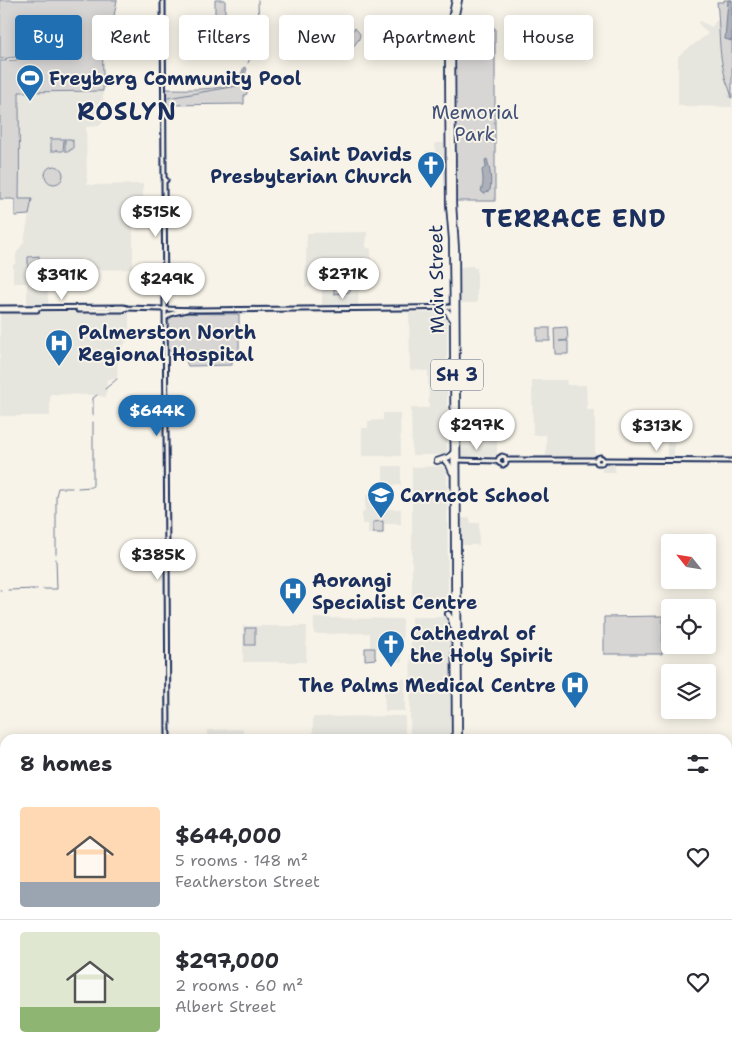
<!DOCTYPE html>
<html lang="en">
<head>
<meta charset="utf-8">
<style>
  body { margin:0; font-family:"Shantell Sans",sans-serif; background:#f7f7f7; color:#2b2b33; height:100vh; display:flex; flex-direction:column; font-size:19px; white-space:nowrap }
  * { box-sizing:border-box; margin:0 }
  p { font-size:16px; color:#7c7c81 }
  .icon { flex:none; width:28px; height:28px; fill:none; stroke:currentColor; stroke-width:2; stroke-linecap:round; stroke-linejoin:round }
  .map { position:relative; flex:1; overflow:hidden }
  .sheet { position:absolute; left:0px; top:734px; width:732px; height:321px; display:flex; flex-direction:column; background:#fff; border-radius:15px 15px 0 0; box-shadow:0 2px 12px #0003 }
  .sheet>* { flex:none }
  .guide { position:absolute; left:15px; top:15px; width:702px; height:45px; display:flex; gap:10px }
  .needle { width:32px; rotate:300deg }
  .fabs { position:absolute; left:661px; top:534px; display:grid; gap:10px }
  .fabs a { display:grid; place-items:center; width:55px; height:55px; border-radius:5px; background:#fff; box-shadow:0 2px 12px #0003; font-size:25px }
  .price { position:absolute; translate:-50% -42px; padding:0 11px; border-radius:18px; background:#fff; color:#222; font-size:16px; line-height:32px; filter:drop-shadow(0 1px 2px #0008) }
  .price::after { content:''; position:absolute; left:50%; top:30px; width:15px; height:11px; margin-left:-8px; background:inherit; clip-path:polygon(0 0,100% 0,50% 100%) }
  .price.current { background:#1f6fb2; color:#fff }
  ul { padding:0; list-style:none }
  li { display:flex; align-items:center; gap:15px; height:125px; padding:0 20px }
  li+li { border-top:1px solid #e1e1e2 }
  li span { display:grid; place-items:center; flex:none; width:140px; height:100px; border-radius:5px; color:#555 }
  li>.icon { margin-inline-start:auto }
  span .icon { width:60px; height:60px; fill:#fffc; stroke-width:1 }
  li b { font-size:21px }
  h2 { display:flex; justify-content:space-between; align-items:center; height:60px; padding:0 20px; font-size:21px }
  .chip { padding:0 18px; border-radius:5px; background:#fff; box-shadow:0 2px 12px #0003; font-size:18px; line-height:45px }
  .chip.current { background:#1f6fb2; color:#fff }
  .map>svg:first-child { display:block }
  .built { fill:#e6e5de }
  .green { fill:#d7d6d4; stroke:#798299 }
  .water { fill:#acb0b9; stroke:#727c95 }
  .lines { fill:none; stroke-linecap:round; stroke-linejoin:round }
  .stream { stroke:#727c95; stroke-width:1 }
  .secondary-casing { stroke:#1b2f5e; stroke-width:7 }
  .trunk-casing { stroke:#1b2f5e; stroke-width:8 }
  .secondary { stroke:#f7f3e8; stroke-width:3 }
  .trunk { stroke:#f7f3e8; stroke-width:4.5 }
  .labels { text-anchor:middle; stroke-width:4; stroke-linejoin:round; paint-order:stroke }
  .shield { fill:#f7f3e8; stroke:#5d6a87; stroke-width:1 }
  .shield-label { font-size:18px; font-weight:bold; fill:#1b2f5e }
  .poi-label { font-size:19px; font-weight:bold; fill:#1b2f5e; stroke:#f7f3e8; text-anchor:start }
  .park-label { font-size:19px; fill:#415076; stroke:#f7f3e8 }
  .street-label { font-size:19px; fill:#1b2f5e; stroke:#f7f3e8 }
  .district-label { font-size:24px; font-weight:bold; letter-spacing:1px; fill:#1b2f5e; stroke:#f7f3e8 }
</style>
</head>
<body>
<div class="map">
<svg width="732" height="1054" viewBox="0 0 732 1054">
  <rect width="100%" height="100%" fill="#f7f3e8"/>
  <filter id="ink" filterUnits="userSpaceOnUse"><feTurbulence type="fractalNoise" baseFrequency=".02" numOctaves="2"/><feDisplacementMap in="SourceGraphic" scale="10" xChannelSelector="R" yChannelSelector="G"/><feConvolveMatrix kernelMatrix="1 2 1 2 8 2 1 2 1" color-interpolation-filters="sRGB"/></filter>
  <g filter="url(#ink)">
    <g class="built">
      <path d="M719,19V38L724,73L732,96V107L678,106V56L708,34L698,23L699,21L712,27L715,22Z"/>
      <path d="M443,20V32H435L434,21Z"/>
      <path d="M19,91H103V122L99,126L86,127L87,184L92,185L143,184V225L133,226V269L85,270L84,260L44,262V273L48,274V306H27V283H13V265L16,263V254L24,242L32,199H19L20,163L18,136Z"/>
      <path d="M435,143H444V166H426V151H435Z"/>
      <path d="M367,232L366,247L371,249V274L364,275L359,282L358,307H322V288L305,287L307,233Z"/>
      <path d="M473,266V268H477V303H460L459,267Z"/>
      <path d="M129,311V337L118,354L117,379H107L106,397L93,395L50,394V416H0V312Z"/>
      <path d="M446,312L447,313V455H412L411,408H429L428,371L410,370L409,313Z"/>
      <path d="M566,380L567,385H586L587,410H595V457H546V435H533L532,380Z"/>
      <path d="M383,413H400L401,456H362V428H368V421L383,420Z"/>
      <path d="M497,413V454L495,456H460V414Z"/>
      <rect x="667" y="443" width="7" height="14"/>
      <path d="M603,464H615V472H602Z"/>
      <path d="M383,466H401V485L383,486Z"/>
      <path d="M447,466L448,607L430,608V603H412V467Z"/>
      <path d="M366,495L383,496V509H401V524H384V534H368V524H362V514L365,510Z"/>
      <path d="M460,518H470L471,523H479V545H460Z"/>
      <path d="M413,617H449L451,620V739H410L411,618Z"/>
      <path d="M314,618L403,619L402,662L386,660L385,648H370V633L314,634Z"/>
      <path d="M243,626H307L306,662H243Z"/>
      <path d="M388,679H405V711H385L384,689H386L388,687Z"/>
      <path d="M405,716V739H313V717Z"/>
      <path d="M243,729V739H207V730Z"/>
      <path d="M0,788H4L5,797V902L0,899Z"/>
      <rect x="319" y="1050" width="57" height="4"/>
      <rect x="427" y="1050" width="24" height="4"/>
      <rect x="608" y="1050" width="89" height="4"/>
    </g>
    <g class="green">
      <path d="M0,0H117C116,5 115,11 114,16C111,24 105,30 104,38C101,56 104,74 103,91L19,92C19,127 20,163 19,199H32L29,215L15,216V200L12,199H0V61L16,60L18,59L16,57L0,59Z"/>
      <path d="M215,0H225V22L240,28L235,38L219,26L216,25L205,33L203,30L215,22Z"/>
      <path d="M724,0H732V98L730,97L731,94C729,87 725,80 724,72C718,49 720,26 717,2H724Z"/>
      <path d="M355,28L360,34L359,39L352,48L344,43L330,47H287V36L343,35L346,37Z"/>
      <path d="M455,28H495V201H456L454,45Z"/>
      <path d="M244,67L247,69L242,83L246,85L247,94L244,95V104L165,105V89C185,89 221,91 238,82Z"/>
      <path d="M49,139H71V140H73V149H71L70,151H65V140H64L63,151H58L57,149L56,151H51V140Z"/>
      <circle cx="54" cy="175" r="9"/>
      <path d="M39,256V267L28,268V257Z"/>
      <path d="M334,283H350V292L334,294Z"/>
      <path d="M167,313L239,314V358L232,359V365L188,366L186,361L177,351L168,350Z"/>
      <path d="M567,327L568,340L559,341H568V354H555L554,328Z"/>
      <rect x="537" y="328" width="13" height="13"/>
      <path d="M383,521V533H373V522Z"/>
      <path d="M663,616L662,654H604V617Z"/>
      <rect x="245" y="628" width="10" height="17"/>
      <path d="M365,648H375V657L376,659L365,660Z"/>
      <path d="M0,789H3V799H5V866L2,863L0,864Z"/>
    </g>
    <g class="water">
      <path d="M728,0H732V41L725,39Z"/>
      <path d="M487,159C490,169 492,180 490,190L484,194L481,191C484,184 483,177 482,170L486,167L485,160Z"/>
    </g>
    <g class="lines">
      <g class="stream">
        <path d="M248,63L259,38L258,0"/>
        <path d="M168,98L237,86L240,83L245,69"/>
        <path d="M105,389L117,379"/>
        <path d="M93,415V398L97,395"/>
        <path d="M78,488L92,487L93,485V422"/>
        <path d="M56,554V496L58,488H72"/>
        <path d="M43,589H57L56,559"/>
        <path d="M0,590H1"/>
        <path d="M8,590L37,589"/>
      </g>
      <g class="secondary-casing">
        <g id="secondary">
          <path d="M163,0L164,178L166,180L164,182L167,553"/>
          <path d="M0,308L123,307L127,308L197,310L405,308L453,307"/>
          <path d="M0,310H37"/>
          <path d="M78,310H123L126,308"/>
          <path d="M167,317C171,311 179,313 186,310"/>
          <path d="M456,460L498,461"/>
          <path d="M506,460H596"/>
          <path d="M596,460L597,463H602L603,460"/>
          <path d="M596,460L597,458L600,457L602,458L603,460"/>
          <path d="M603,460L732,461"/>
          <path d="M498,461L499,463L503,465L506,463V460"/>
          <path d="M498,461L499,458L502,456L505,457L506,460"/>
          <path d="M167,553L164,554L163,557L165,560H167"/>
          <path d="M167,553L169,554L170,558L167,560"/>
          <path d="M167,560L168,739"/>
          <path d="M728,914L732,913"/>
          <path d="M170,1050V1054"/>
          <path d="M315,1050V1054"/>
          <path d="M605,1050L606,1054"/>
          <path d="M311,1054V1050"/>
          <path d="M602,1054V1050"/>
        </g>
      </g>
      <g class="trunk-casing">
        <g id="trunk">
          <path d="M455,0L451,19L448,46L449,204L452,239L453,312L455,739"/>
          <path d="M459,0L454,23L452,44L453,204L456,250L459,739"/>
          <path d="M442,308L448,312L451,318"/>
          <path d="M437,461L449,457L453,453"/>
          <path d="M445,461L449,465L452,472"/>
          <path d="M448,614L451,619L453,627"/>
          <path d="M0,918H5"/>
        </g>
      </g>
      <use href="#secondary" class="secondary"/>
      <use href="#trunk" class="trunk"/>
    </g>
  </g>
  <defs>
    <g id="stadium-pin" transform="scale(1.4375)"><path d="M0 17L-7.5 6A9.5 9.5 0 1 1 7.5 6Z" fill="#1f6fb2" stroke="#f7f3e8"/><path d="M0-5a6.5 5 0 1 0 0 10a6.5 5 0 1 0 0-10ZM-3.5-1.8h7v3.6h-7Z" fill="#fff"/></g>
    <g id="church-pin" transform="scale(1.4375)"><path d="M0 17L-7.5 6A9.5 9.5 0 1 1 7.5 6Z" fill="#1f6fb2" stroke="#f7f3e8"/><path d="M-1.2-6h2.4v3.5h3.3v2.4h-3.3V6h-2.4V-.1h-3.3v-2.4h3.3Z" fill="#fff"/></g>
    <g id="hospital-pin" transform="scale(1.4375)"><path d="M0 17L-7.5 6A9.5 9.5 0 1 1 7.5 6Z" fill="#1f6fb2" stroke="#f7f3e8"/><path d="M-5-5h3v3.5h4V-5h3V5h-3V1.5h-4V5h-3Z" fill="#fff"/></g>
    <g id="school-pin" transform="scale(1.4375)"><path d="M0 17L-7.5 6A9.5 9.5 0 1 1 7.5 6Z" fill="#1f6fb2" stroke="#f7f3e8"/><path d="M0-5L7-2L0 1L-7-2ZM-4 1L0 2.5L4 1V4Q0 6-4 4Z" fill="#fff"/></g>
  </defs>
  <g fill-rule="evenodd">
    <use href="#stadium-pin" x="30" y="78"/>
    <use href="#church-pin" x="431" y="165"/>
    <use href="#hospital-pin" x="59" y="343"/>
    <use href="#school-pin" x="381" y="495"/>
    <use href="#hospital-pin" x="293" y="591"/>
    <use href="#church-pin" x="391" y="644"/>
    <use href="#hospital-pin" x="575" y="685"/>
  </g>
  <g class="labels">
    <rect class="shield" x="431" y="359.5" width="52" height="31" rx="4"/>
    <g class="shield-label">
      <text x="457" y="381">SH 3</text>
    </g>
    <g class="poi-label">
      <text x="49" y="85">Freyberg Community Pool</text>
      <text x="412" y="161" text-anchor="end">Saint Davids<tspan x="412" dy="22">Presbyterian Church</tspan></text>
      <text x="78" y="339">Palmerston North<tspan x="78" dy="22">Regional Hospital</tspan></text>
      <text x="400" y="502">Carncot School</text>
      <text x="312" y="587">Aorangi<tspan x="312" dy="22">Specialist Centre</tspan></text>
      <text x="410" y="640">Cathedral of<tspan x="410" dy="22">the Holy Spirit</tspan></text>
      <text x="556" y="692" text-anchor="end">The Palms Medical Centre</text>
    </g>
    <g class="park-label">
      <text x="475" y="119">Memorial<tspan x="475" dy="22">Park</tspan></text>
    </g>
    <g class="street-label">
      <text transform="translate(436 279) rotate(-91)" y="7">Main Street</text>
    </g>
    <g class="district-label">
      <text x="127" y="120">ROSLYN</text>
      <text x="574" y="227">TERRACE END</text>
    </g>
  </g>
</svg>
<div class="fabs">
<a><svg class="needle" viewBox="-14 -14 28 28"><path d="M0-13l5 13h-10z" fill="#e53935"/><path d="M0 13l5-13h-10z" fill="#7c7c81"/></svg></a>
<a><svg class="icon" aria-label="locate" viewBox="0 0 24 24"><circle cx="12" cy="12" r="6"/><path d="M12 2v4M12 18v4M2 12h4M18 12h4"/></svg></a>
<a><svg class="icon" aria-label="layers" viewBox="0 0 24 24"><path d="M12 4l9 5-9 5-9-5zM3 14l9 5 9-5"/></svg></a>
</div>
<b class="price" style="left:156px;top:238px">$515K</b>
<b class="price" style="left:343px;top:300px">$271K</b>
<b class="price" style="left:62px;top:301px">$391K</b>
<b class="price" style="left:167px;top:305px">$249K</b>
<b class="price current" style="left:157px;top:437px">$644K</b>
<b class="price" style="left:477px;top:451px">$297K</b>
<b class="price" style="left:657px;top:452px">$313K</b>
<b class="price" style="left:158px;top:581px">$385K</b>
<div class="guide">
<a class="chip current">Buy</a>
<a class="chip">Rent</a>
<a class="chip">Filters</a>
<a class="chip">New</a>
<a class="chip">Apartment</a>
<a class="chip">House</a>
</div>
<section class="sheet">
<h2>8 homes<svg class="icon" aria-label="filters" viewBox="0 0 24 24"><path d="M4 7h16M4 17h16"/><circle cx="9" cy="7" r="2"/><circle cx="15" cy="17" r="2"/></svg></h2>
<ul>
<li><span style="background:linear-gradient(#ffd9b3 75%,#9aa5b1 0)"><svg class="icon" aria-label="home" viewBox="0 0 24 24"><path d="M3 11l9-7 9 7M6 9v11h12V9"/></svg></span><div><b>$644,000</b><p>5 rooms · 148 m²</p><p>Featherston Street</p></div><svg class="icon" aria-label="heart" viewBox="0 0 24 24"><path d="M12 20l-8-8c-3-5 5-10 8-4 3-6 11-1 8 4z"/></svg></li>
<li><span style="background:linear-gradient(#dfe7d0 75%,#8fb573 0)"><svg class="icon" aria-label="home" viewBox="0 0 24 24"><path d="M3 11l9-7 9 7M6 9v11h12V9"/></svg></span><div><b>$297,000</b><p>2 rooms · 60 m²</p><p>Albert Street</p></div><svg class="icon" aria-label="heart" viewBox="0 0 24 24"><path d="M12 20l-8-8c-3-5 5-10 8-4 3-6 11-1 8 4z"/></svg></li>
</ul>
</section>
</div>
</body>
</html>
